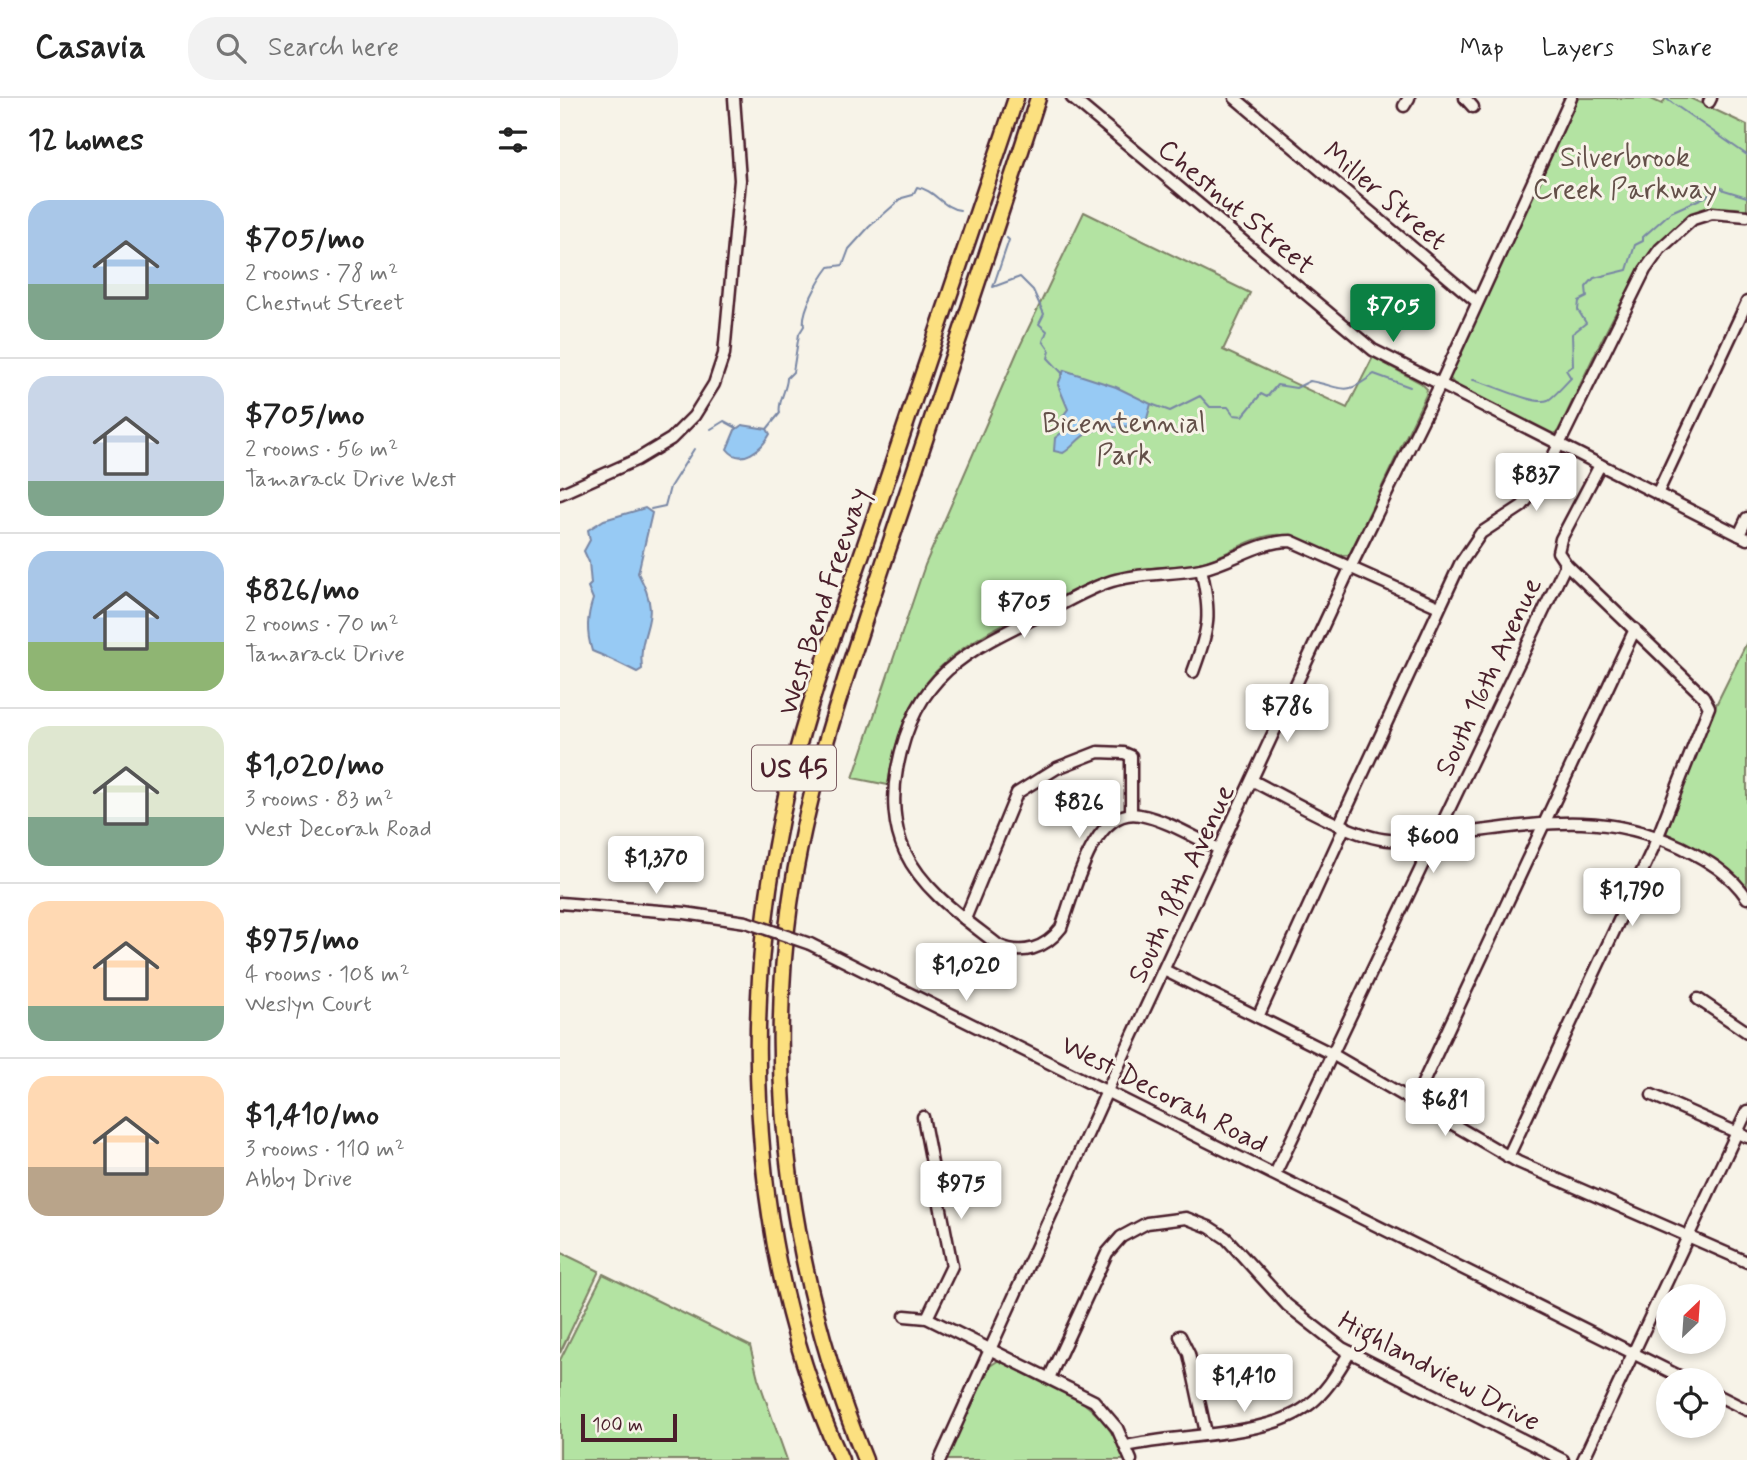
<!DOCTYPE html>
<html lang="en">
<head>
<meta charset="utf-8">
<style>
  body { margin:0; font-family:Mynerve,sans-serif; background:#f2f2f2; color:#222; height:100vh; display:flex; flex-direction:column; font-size:26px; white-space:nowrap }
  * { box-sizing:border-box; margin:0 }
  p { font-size:23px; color:#767676 }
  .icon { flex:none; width:38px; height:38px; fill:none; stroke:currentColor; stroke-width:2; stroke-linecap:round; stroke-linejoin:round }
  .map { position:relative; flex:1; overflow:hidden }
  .drawer { display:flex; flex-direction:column; background:#fff; width:560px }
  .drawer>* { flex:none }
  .needle { width:46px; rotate:25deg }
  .controls { position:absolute; left:1096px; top:1186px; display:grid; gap:14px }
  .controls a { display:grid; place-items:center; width:70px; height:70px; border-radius:50%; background:#fff; box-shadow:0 4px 10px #0003; font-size:35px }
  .scale { position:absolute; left:21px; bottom:18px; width:96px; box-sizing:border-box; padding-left:7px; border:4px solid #4a1f2b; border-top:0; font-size:19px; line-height:24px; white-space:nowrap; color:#4a1f2b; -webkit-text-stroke:5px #f7f3e8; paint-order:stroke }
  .price { position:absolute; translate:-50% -60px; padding:0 16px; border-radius:7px; background:#fff; color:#222; font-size:23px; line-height:46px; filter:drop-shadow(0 2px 4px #0008) }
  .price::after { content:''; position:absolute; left:50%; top:42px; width:21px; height:16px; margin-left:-10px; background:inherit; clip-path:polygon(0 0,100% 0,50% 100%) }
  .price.active { background:#0b8043; color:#fff }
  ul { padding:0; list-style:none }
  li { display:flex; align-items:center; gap:21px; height:175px; padding:0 28px }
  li+li { border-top:2px solid #e0e0e0 }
  li span { display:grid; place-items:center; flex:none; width:196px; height:140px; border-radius:21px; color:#555 }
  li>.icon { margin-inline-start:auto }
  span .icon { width:84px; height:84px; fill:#fffc; stroke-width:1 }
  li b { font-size:30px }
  h2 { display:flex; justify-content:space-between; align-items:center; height:84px; padding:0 28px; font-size:30px }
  header { display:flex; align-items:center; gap:42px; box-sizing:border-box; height:98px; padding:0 35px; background:#fff; border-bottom:2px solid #e0e0e0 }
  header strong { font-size:33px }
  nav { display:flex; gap:38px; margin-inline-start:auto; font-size:24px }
  .search { width:490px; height:63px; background:#f2f2f2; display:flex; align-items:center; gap:18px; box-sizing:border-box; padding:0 24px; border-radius:28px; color:#767676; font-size:26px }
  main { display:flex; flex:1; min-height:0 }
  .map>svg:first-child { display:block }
  .green { fill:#b3e3a2; stroke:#7e8166; stroke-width:2 }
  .water { fill:#97caf4; stroke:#7886a4; stroke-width:2 }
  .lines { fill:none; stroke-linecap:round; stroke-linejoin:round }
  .stream { stroke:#7886a4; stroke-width:2 }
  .minor-casing { stroke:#4a1f2b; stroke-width:15 }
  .highway-casing { stroke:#4a1f2b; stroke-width:19 }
  .minor { stroke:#f7f3e8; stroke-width:10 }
  .highway { stroke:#fce080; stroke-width:14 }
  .minor-bridge-casing { stroke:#4a1f2b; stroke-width:15; stroke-linecap:butt }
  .minor-bridge { stroke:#f7f3e8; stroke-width:10 }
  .labels { text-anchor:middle; stroke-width:6; stroke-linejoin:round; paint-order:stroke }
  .shield { fill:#f7f3e8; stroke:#7e5f64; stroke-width:2 }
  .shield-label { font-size:26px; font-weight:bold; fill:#4a1f2b }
  .park-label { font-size:28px; fill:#645049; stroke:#f7f3e8 }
  .street-label { font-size:28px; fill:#4a1f2b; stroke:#f7f3e8 }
</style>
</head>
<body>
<header>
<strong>Casavia</strong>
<div class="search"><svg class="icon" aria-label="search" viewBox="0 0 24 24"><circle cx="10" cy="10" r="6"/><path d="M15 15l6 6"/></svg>Search here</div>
<nav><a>Map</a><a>Layers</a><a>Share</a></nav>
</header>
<main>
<section class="drawer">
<h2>12 homes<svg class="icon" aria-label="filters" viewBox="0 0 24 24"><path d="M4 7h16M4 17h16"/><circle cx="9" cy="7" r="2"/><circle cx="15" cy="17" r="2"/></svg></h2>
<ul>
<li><span style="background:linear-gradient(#a9c7e8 60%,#7fa58c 0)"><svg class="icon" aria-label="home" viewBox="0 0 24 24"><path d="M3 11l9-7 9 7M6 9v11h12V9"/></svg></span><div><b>$705/mo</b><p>2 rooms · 78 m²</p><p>Chestnut Street</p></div></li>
<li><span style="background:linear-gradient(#c9d6e8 75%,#7fa58c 0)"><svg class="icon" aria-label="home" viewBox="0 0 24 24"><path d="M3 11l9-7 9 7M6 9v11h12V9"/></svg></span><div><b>$705/mo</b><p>2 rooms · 56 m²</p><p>Tamarack Drive West</p></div></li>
<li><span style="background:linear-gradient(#a9c7e8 65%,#8fb573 0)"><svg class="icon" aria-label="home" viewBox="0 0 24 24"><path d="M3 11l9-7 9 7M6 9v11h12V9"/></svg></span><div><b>$826/mo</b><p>2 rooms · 70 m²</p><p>Tamarack Drive</p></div></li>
<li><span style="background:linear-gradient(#dfe7d0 65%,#7fa58c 0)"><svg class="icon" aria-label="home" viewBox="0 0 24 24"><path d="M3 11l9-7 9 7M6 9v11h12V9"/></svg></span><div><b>$1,020/mo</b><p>3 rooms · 83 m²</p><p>West Decorah Road</p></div></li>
<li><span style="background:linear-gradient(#ffd9b3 75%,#7fa58c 0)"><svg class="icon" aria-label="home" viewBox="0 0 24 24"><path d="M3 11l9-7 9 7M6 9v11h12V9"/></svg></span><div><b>$975/mo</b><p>4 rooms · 108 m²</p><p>Weslyn Court</p></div></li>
<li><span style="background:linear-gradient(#ffd9b3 65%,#b9a48a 0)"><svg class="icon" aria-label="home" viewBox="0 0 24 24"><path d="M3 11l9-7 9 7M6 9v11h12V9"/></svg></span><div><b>$1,410/mo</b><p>3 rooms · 110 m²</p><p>Abby Drive</p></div></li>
</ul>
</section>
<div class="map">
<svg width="1187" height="1362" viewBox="0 0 1187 1362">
  <rect width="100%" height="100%" fill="#f7f3e8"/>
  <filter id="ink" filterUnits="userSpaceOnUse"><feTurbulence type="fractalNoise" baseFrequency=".0143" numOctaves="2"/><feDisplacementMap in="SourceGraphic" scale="14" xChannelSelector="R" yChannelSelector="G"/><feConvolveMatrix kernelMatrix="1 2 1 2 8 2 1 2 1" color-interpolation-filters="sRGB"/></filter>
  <g filter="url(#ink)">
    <g class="green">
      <path d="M1018,0H1089L1102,6L1106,0H1130L1187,27V112C1167,108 1147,108 1129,118C1079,146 1026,278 998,333L992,337L895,287L889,279Z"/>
      <path d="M524,114L690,195L663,252L787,310L813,259L861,285L867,291L866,297L789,457C770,462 740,434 714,437C688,440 665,459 639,465C613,470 586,468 560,475C532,481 507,496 481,508C389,550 344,581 328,687L293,680L365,467L459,250Z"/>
      <path d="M1187,544V790L1157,762L1106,735L1155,609Z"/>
      <path d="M0,1154L39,1173L0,1255Z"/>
      <path d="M43,1176L190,1248L198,1280L227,1362H0V1262Z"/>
      <path d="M439,1262C488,1278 550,1309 564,1362H386L430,1268Z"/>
    </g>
    <g class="water">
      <path d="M504,272L556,289L591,306L586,324C568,332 548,326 530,334C519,338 513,350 503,355L494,353L495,340L510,328V323L503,318L508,311L498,287Z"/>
      <path d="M182,327L207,331L210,336C202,351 181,369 167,351L175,332Z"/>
      <path d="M85,410L92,415L78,475C105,525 77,527 82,571L77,574C61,566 47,559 32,553C26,534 27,519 33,501L28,489L31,486L29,464L24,453L30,442L28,432L44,422Z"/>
    </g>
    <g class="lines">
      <g class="stream">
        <path d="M1105,0L1187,57"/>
        <path d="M447,140L449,142L433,189L460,179L473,192L484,216L479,226L487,233L483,243L490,253L488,260L503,276"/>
        <path d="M913,282C930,285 974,308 988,302C992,301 1007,284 1011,280L1006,272L1013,268L1012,236L1026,225L1018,212L1019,203L1027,199L1026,189L1034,180L1067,172L1075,147L1083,143V139L1111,114L1147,98L1157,86L1164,92L1187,99"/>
        <path d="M591,306L610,313L640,298L650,309H668L674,317L683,318L701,296L707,299L717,287L736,290L750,283C784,289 783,300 814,276L850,289"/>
        <path d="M151,331L164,323L177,330"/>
        <path d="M207,331L220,315C217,304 227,292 227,280L233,274L239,236L244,228C241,213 259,182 269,169L283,167L289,151L309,129L342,100L353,97L357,89C375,92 382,110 400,112"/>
        <path d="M91,411L105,408L110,389L134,351"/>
      </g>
      <g class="minor-casing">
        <g id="minor">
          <path d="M512,0L813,252L1187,441"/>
          <path d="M675,0L916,203"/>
          <path d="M905,0L913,9"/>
          <path d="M1149,4L1151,0"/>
          <path d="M844,8L849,0"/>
          <path d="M0,396L76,362L111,341L134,318L154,286L164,256L180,82L174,0"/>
          <path d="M1097,396L1187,204"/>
          <path d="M1179,437L1187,420"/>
          <path d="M633,574C649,530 652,518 641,471"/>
          <path d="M693,683C727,700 793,740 829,742C853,744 878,738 903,735C983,725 1045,713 1121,749C1147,762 1170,775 1187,800"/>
          <path d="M780,725L900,466L921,435L962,408L980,385L1085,172L1100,151L1133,121L1152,115L1187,118"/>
          <path d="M659,751C635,740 607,722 580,717C533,707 514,796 501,830C485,851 462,858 438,847C404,820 364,794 345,754C333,729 332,698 337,671C355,577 405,553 485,515C506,504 529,490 552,483C581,474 611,477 641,471C673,464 697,443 731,443L879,509"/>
          <path d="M0,805L125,815L186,824"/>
          <path d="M405,821L457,695L497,670L538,654L564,655L571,658V716"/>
          <path d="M250,846L1129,1283"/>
          <path d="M604,872L772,956L958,1064L1187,1164"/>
          <path d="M1138,901L1187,934"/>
          <path d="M698,919L785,728"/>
          <path d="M1092,997L1187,1039"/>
          <path d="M854,1004L1075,531"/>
          <path d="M363,1019L392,1168L367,1220"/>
          <path d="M948,1059L1094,748L1149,609L1143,598L1006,466L998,454L1001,441L1040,367"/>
          <path d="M715,1076L1006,466"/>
          <path d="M345,1218L367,1220L534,1303L557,1330L571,1362"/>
          <path d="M620,1238L629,1256L646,1335"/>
          <path d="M490,1278L547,1155L561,1139L587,1125L626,1120L649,1129L666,1140L727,1207L782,1250L1003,1362"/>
          <path d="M1153,1295L1187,1312"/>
          <path d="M567,1348C621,1335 709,1340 750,1306C768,1292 778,1273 790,1254"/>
          <path d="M380,1362L552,982L791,468L880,287L1011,0"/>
          <path d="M1023,1362L1187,1013"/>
        </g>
      </g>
      <g class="highway-casing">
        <g id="highway">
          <path d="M281,1362C183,1144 176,882 237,653C260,567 294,482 322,397C367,265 411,132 456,0"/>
          <path d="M305,1362C234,1189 204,992 230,806C247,686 288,572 326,458C377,305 429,153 478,0"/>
        </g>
      </g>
      <use href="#minor" class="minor"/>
      <use href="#highway" class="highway"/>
      <g class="minor-bridge-casing">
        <path id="minor-bridge" d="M186,824L250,846"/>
      </g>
      <use href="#minor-bridge" class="minor-bridge"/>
    </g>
  </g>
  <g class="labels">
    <rect class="shield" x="192" y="647.5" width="84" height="45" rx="5"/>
    <g class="shield-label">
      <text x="234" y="679">US 45</text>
    </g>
    <g class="park-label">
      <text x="1065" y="68">Silverbrook<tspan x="1065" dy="32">Creek Parkway</tspan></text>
      <text x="564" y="334">Bicentennial<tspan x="564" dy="32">Park</tspan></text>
    </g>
    <g class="street-label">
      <text transform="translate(826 97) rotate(40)" y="10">Miller Street</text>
      <text transform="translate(677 108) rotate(40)" y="10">Chestnut Street</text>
      <text transform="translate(262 503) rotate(-72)" y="10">West Bend Freeway</text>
      <text transform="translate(927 578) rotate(-65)" y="10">South 16th Avenue</text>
      <text transform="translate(620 785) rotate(-65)" y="10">South 18th Avenue</text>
      <text transform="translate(605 995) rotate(27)" y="10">West Decorah Road</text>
      <text transform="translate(880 1272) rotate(28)" y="10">Highlandview Drive</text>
    </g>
  </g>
</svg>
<div class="controls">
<a><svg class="needle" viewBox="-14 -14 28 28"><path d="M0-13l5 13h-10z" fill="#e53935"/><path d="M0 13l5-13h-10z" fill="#767676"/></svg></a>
<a><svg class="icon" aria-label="locate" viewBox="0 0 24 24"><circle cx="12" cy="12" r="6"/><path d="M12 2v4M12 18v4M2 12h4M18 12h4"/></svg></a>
</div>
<div class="scale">100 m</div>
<b class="price active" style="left:833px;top:246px">$705</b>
<b class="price" style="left:976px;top:415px">$837</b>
<b class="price" style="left:464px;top:542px">$705</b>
<b class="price" style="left:727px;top:646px">$786</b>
<b class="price" style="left:519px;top:742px">$826</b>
<b class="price" style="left:873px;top:777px">$600</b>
<b class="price" style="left:96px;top:798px">$1,370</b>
<b class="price" style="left:1072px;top:830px">$1,790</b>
<b class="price" style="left:406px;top:905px">$1,020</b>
<b class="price" style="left:885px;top:1040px">$681</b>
<b class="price" style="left:401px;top:1123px">$975</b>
<b class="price" style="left:684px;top:1316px">$1,410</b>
</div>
</main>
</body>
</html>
